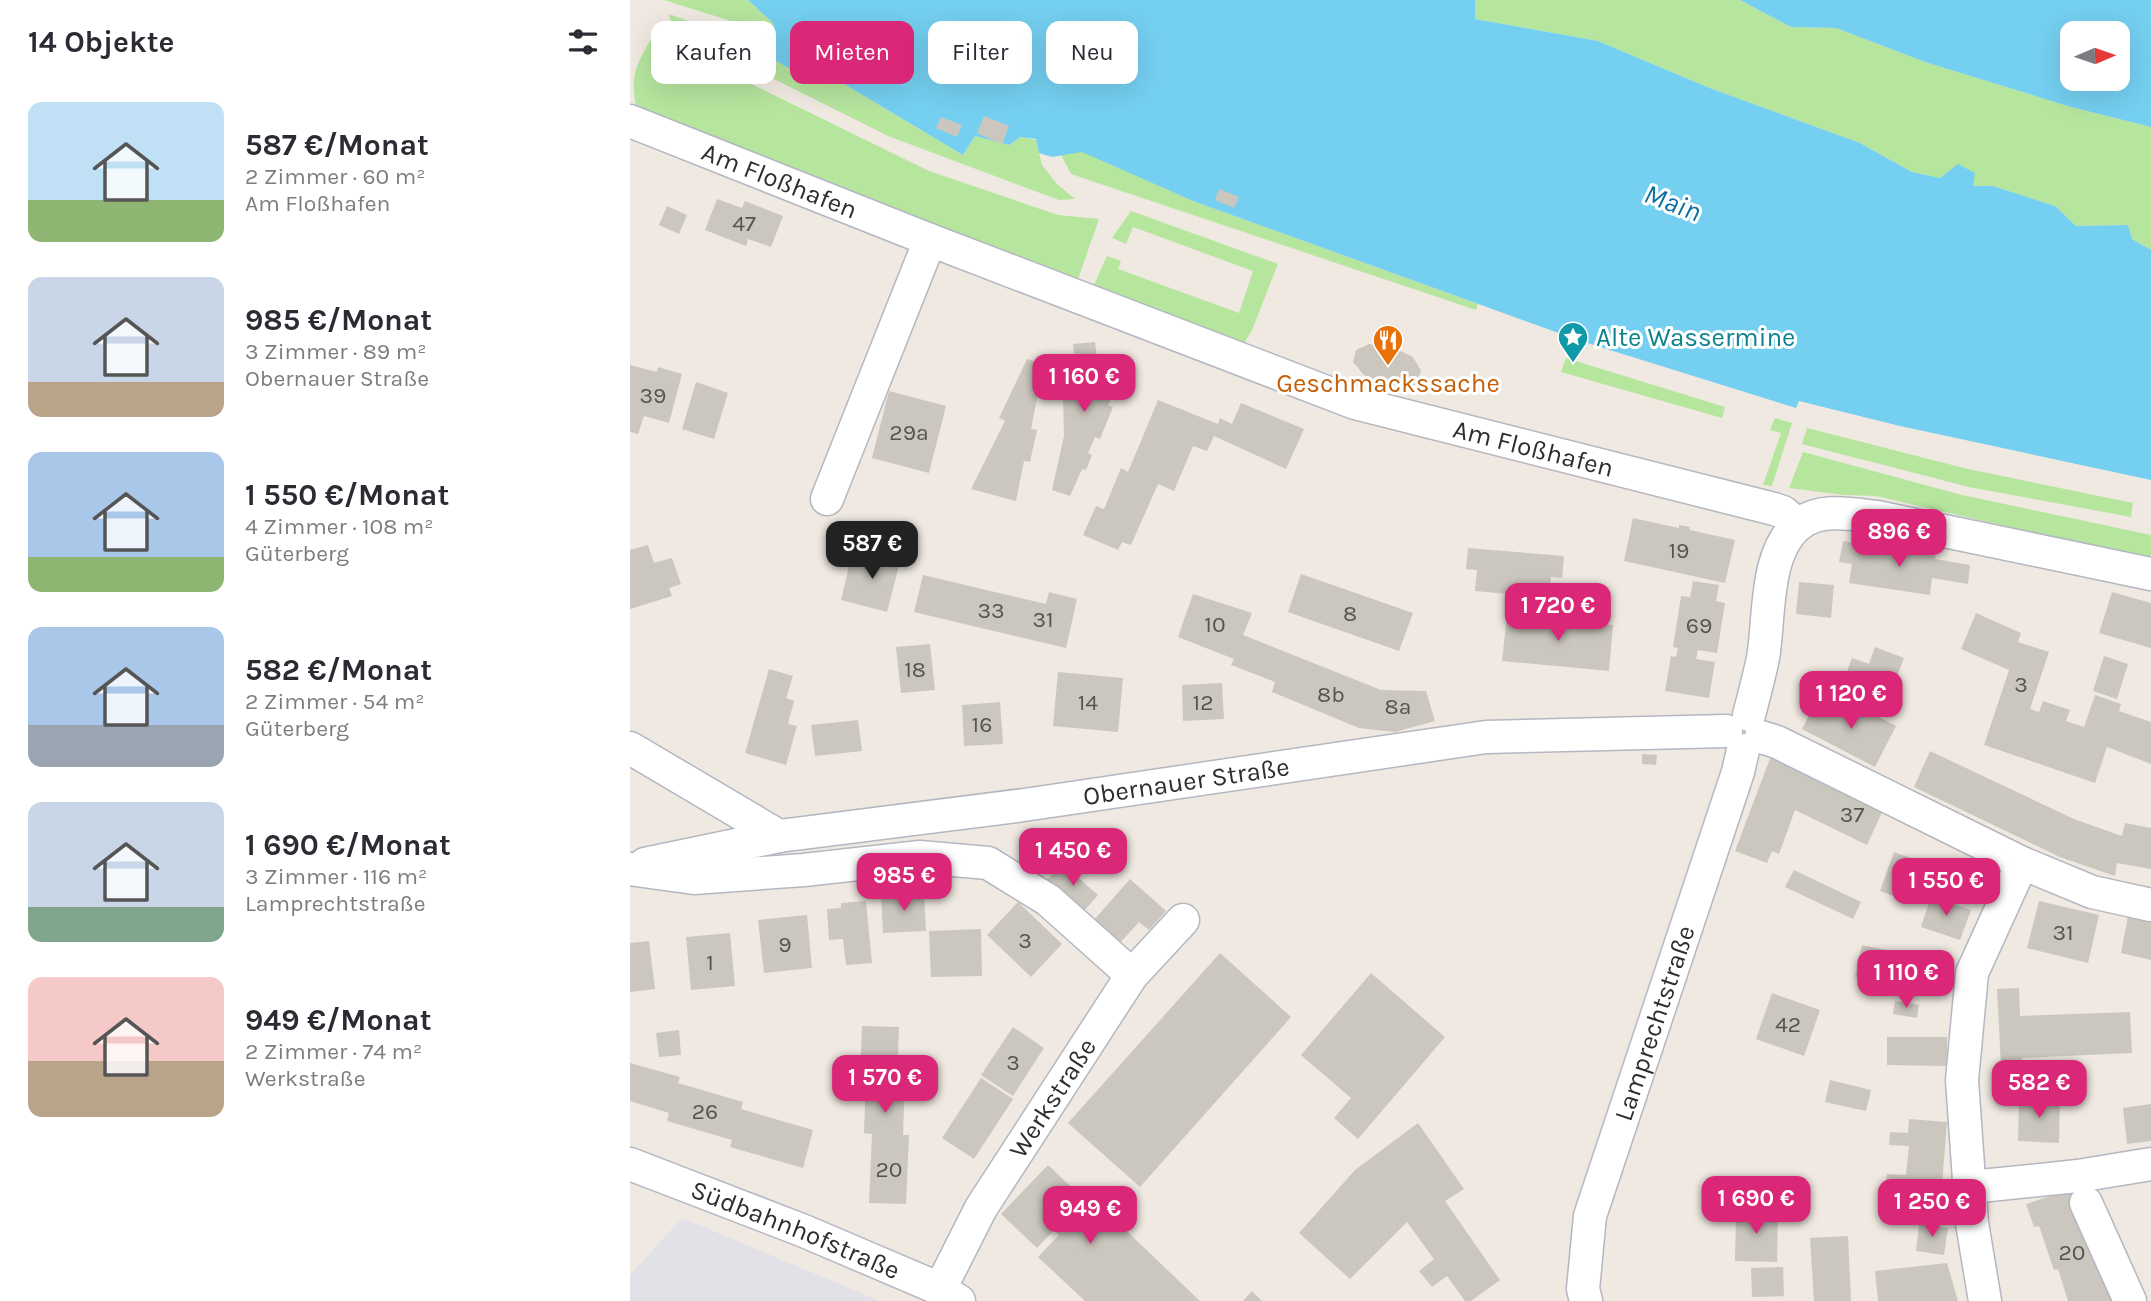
<!DOCTYPE html>
<html lang="de">
<head>
<meta charset="utf-8">
<style>
  body { margin:0; font-family:Karla,sans-serif; background:#f2f2f3; color:#2b2b33; height:100vh; display:flex; flex-direction:column; font-size:26px; white-space:nowrap }
  * { box-sizing:border-box; margin:0 }
  p { font-size:23px; color:#7c7c81 }
  .icon { flex:none; width:38px; height:38px; fill:none; stroke:currentColor; stroke-width:2; stroke-linecap:round; stroke-linejoin:round }
  .map { position:relative; flex:1; overflow:hidden }
  .drawer { display:flex; flex-direction:column; background:#fff; width:630px }
  .drawer>* { flex:none }
  .hud { position:absolute; left:21px; top:21px; width:665px; height:63px; display:flex; gap:14px }
  .needle { width:46px; rotate:88deg }
  .fabs { position:absolute; left:1430px; top:21px; display:grid; gap:14px }
  .fabs a { display:grid; place-items:center; width:70px; height:70px; border-radius:14px; background:#fff; box-shadow:0 7px 28px #0002; font-size:35px }
  .price { position:absolute; translate:-50% -60px; padding:0 16px; border-radius:14px; background:#db2777; color:#fff; font-size:23px; line-height:46px; filter:drop-shadow(0 2px 4px #0008) }
  .price::after { content:''; position:absolute; left:50%; top:42px; width:21px; height:16px; margin-left:-10px; background:inherit; clip-path:polygon(0 0,100% 0,50% 100%) }
  .price.active { background:#222; color:#fff }
  ul { padding:0; list-style:none }
  li { display:flex; align-items:center; gap:21px; height:175px; padding:0 28px }
  li span { display:grid; place-items:center; flex:none; width:196px; height:140px; border-radius:14px; color:#555 }
  li>.icon { margin-inline-start:auto }
  span .icon { width:84px; height:84px; fill:#fffc; stroke-width:1 }
  li b { font-size:30px }
  h2 { display:flex; justify-content:space-between; align-items:center; height:84px; padding:0 28px; font-size:30px }
  .chip { padding:0 24px; border-radius:14px; background:#fff; box-shadow:0 7px 28px #0002; font-size:24px; line-height:63px }
  .chip.active { background:#db2777; color:#fff }
  main { display:flex; flex:1; min-height:0 }
  .map>svg:first-child { display:block }
  .industrial { fill:#e3e1e8 }
  .green { fill:#b6e59e }
  .water { fill:#75cff0; fill-rule:evenodd }
  .building { fill:#cbc7bf }
  .lines { fill:none; stroke-linecap:round; stroke-linejoin:round }
  .minor-casing { stroke:#b4b7c1; stroke-width:35 }
  .minor { stroke:#fff; stroke-width:32 }
  .labels { text-anchor:middle; stroke-width:6; stroke-linejoin:round; paint-order:stroke }
  .number-label { font-size:23px; fill:#555452 }
  .street-label { font-size:26px; fill:#2e2e2e; stroke:#fff }
  .culture-label { font-size:26px; fill:#0d838f; stroke:#fff; text-anchor:start }
  .food-label { font-size:26px; fill:#c56008; stroke:#fff }
  .water-label { font-size:28px; font-style:italic; fill:#0d6fa3; stroke:#fff }
</style>
</head>
<body>
<main>
<section class="drawer">
<h2>14 Objekte<svg class="icon" aria-label="filters" viewBox="0 0 24 24"><path d="M4 7h16M4 17h16"/><circle cx="9" cy="7" r="2"/><circle cx="15" cy="17" r="2"/></svg></h2>
<ul>
<li><span style="background:linear-gradient(#bfe0f5 70%,#8fb573 0)"><svg class="icon" aria-label="home" viewBox="0 0 24 24"><path d="M3 11l9-7 9 7M6 9v11h12V9"/></svg></span><div><b>587 €/Monat</b><p>2 Zimmer · 60 m²</p><p>Am Floßhafen</p></div></li>
<li><span style="background:linear-gradient(#c9d6e8 75%,#b9a48a 0)"><svg class="icon" aria-label="home" viewBox="0 0 24 24"><path d="M3 11l9-7 9 7M6 9v11h12V9"/></svg></span><div><b>985 €/Monat</b><p>3 Zimmer · 89 m²</p><p>Obernauer Straße</p></div></li>
<li><span style="background:linear-gradient(#a9c7e8 75%,#8fb573 0)"><svg class="icon" aria-label="home" viewBox="0 0 24 24"><path d="M3 11l9-7 9 7M6 9v11h12V9"/></svg></span><div><b>1 550 €/Monat</b><p>4 Zimmer · 108 m²</p><p>Güterberg</p></div></li>
<li><span style="background:linear-gradient(#a9c7e8 70%,#9aa5b1 0)"><svg class="icon" aria-label="home" viewBox="0 0 24 24"><path d="M3 11l9-7 9 7M6 9v11h12V9"/></svg></span><div><b>582 €/Monat</b><p>2 Zimmer · 54 m²</p><p>Güterberg</p></div></li>
<li><span style="background:linear-gradient(#c9d6e8 75%,#7fa58c 0)"><svg class="icon" aria-label="home" viewBox="0 0 24 24"><path d="M3 11l9-7 9 7M6 9v11h12V9"/></svg></span><div><b>1 690 €/Monat</b><p>3 Zimmer · 116 m²</p><p>Lamprechtstraße</p></div></li>
<li><span style="background:linear-gradient(#f6c9c9 60%,#b9a48a 0)"><svg class="icon" aria-label="home" viewBox="0 0 24 24"><path d="M3 11l9-7 9 7M6 9v11h12V9"/></svg></span><div><b>949 €/Monat</b><p>2 Zimmer · 74 m²</p><p>Werkstraße</p></div></li>
</ul>
</section>
<div class="map">
<svg width="1521" height="1301" viewBox="0 0 1521 1301">
  <rect width="100%" height="100%" fill="#efe9e1"/>
  <path class="industrial" d="M52,1218L250,1301H0V1275Z"/>
  <g class="green">
    <path d="M34,0H118L144,24L142,34Z"/>
    <path d="M845,0H1110L1161,27L1206,28L1295,62L1441,107L1521,127V250L1502,239L1498,225L1446,226L1425,206L1363,186L1343,187L1282,172L1230,143L1077,87L968,41L845,19Z"/>
    <path d="M39,14L110,40L179,80L193,75L204,78L333,155L345,136L379,145L390,137L406,140L412,165L427,184L445,199L429,200L258,136L42,28Z"/>
    <path d="M23,36L299,171L428,215L469,219L448,279L258,213L7,114C0,76 4,68 23,36Z"/>
    <path d="M451,151L563,201L848,304L846,310L441,174L431,155Z"/>
    <path d="M501,211L648,264L622,330L611,349L463,287L477,256L491,261L488,269L609,313L623,271L503,227L496,244L482,238Z"/>
    <path d="M936,358L1095,407L1092,418L931,372Z"/>
    <path d="M1145,418L1162,423L1142,486L1133,485L1151,433L1140,430Z"/>
    <path d="M1177,428L1338,469L1503,503L1501,517L1339,487L1172,444Z"/>
    <path d="M1173,452L1332,495L1521,535V560L1246,496L1214,495L1159,488Z"/>
  </g>
  <g class="water">
    <path d="M118,0H845V19L968,41L1077,87L1230,143L1282,172L1310,178L1328,164L1345,173L1343,186H1363L1425,206L1446,226L1498,225L1502,239L1521,250V480L1270,426L1169,401L1166,408L951,341L563,201L452,152L422,157L409,153L406,139L390,137L379,145L345,136L333,155L204,78L193,75L179,80L110,40L119,26L142,34L144,24Z"/>
    <path d="M1110,0H1521V127L1441,107L1295,62L1206,28L1161,27ZM1488,33V79H1442V33Z"/>
  </g>
  <g class="building">
    <path d="M354,116L379,126L372,144L347,133Z"/>
    <path d="M311,117L332,125L327,137L306,128Z"/>
    <path d="M589,189L609,197L604,208L585,200Z"/>
    <path d="M87,199L112,208L115,201L153,216L141,247L118,239L116,246L75,230Z"/>
    <path d="M37,206L57,215L49,234L29,225Z"/>
    <path d="M465,342L467,359L493,369L478,405L483,407L470,439L465,437L458,453L462,455L456,470L452,469L440,496L422,490L434,436L433,394L444,393L447,379L443,344Z"/>
    <path d="M739,344L764,348L783,357L791,371L786,385L771,387L752,383L734,375L723,362L726,350Z"/>
    <path d="M397,359L414,364L401,429L407,430L400,462L394,461L386,501L341,489L375,421L369,418Z"/>
    <path d="M0,365L27,372L28,367L52,374L39,423L14,416L8,434L0,432Z"/>
    <path d="M66,382L98,393L84,439L52,429Z"/>
    <path d="M259,391L316,406L299,473L242,458Z"/>
    <path d="M528,400L588,424L590,418L602,424L611,403L674,429L656,469L584,436L577,451L563,446L544,491L528,484L501,545L492,542L488,550L453,535L466,506L474,509L491,468L498,472Z"/>
    <path d="M1003,518L1049,528V525L1060,527V530L1105,540L1095,583L994,561Z"/>
    <path d="M1213,541L1306,556L1305,559L1340,565L1338,584L1302,578L1300,595L1219,583L1222,564L1209,562Z"/>
    <path d="M18,545L24,563L42,558L51,584L39,588L42,596L0,609V550Z"/>
    <path d="M838,548L934,556L932,578L921,577L919,598L845,591L847,570L836,569Z"/>
    <path d="M238,551L271,558L257,612L211,600L221,558L236,562Z"/>
    <path d="M671,574L783,613L769,651L658,612Z"/>
    <path d="M293,575L416,604L419,592L447,599L436,648L284,612Z"/>
    <path d="M1063,581L1089,585L1086,601L1095,603L1087,653L1068,650L1066,659L1085,662L1079,698L1035,691L1041,656L1046,657L1048,648L1043,647L1051,596L1060,597Z"/>
    <path d="M1169,582L1204,585L1201,618L1166,614Z"/>
    <path d="M1482,592L1521,603V648L1469,633Z"/>
    <path d="M563,594L622,613L613,635L751,690L796,691L805,721L765,732L729,728L642,692L645,682L601,665L604,659L548,637Z"/>
    <path d="M1346,613L1391,633L1388,642L1419,652L1400,709L1409,712L1413,701L1440,710L1436,721L1454,727L1465,695L1491,704L1489,711L1521,722V764L1477,747L1465,783L1354,745L1379,670L1331,649Z"/>
    <path d="M877,615L983,625L979,671L872,661Z"/>
    <path d="M300,644L305,690L271,693L266,647Z"/>
    <path d="M1245,647L1274,658L1255,708L1210,691L1222,658L1239,664Z"/>
    <path d="M1474,656L1498,664L1487,699L1463,691Z"/>
    <path d="M139,669L163,676L156,698L164,701L158,724L167,726L156,765L115,753Z"/>
    <path d="M428,672L493,678L488,732L423,726Z"/>
    <path d="M592,683L594,719L553,721L552,685Z"/>
    <path d="M1188,698L1219,714L1224,704L1266,726L1245,767L1172,729Z"/>
    <path d="M370,702L373,744L334,746L332,705Z"/>
    <path d="M228,720L232,751L185,756L181,725Z"/>
    <path d="M1300,751L1444,819L1492,836L1495,823L1521,828V869L1487,863L1485,876L1430,857L1284,787Z"/>
    <path d="M1012,754L1027,755L1026,765L1012,764Z"/>
    <path d="M1141,756L1255,806L1237,845L1165,810L1149,854L1142,851L1137,863L1105,851Z"/>
    <path d="M1264,852L1297,864L1283,903L1250,891Z"/>
    <path d="M432,864L468,895L453,912L417,880Z"/>
    <path d="M1164,870L1231,902L1223,919L1155,887Z"/>
    <path d="M500,879L536,911L519,930L509,922L490,943L464,920Z"/>
    <path d="M294,893L296,931L253,933L251,895Z"/>
    <path d="M1301,896L1341,910L1330,940L1291,927Z"/>
    <path d="M236,901L242,963L216,965L213,939L199,940L197,909L211,908V903Z"/>
    <path d="M1409,901L1469,915L1458,963L1397,948Z"/>
    <path d="M388,902L432,944L401,977L357,935Z"/>
    <path d="M177,915L182,968L134,973L128,920Z"/>
    <path d="M1498,916L1521,921V960L1491,953Z"/>
    <path d="M351,929L352,976L301,977L299,931Z"/>
    <path d="M100,933L105,986L61,990L56,937Z"/>
    <path d="M19,941L25,989L0,992V943Z"/>
    <path d="M1232,945L1283,956L1276,988L1225,977Z"/>
    <path d="M590,953L661,1017L510,1187L438,1123Z"/>
    <path d="M741,973L815,1037L728,1139L704,1118L721,1098L671,1055Z"/>
    <path d="M1389,988L1390,1016L1500,1012L1502,1053L1392,1058L1393,1065L1371,1066L1367,989Z"/>
    <path d="M1142,993L1190,1010L1174,1056L1126,1039Z"/>
    <path d="M1265,1001L1289,1005L1287,1018L1263,1014Z"/>
    <path d="M232,1026L269,1027L267,1078H275L273,1135H279L276,1204L239,1203L242,1134L234,1133L236,1077H230Z"/>
    <path d="M383,1027L414,1048L383,1096L351,1075Z"/>
    <path d="M49,1030L51,1055L29,1057L26,1033Z"/>
    <path d="M1257,1037H1317V1066L1257,1065Z"/>
    <path d="M0,1063L50,1077L48,1083L113,1102L111,1109L183,1130L173,1168L100,1147L102,1140L37,1121L39,1113L0,1101Z"/>
    <path d="M351,1078L383,1099L344,1159L312,1138Z"/>
    <path d="M1200,1080L1241,1090L1236,1111L1195,1102Z"/>
    <path d="M1389,1098L1430,1099L1429,1143L1388,1141Z"/>
    <path d="M1521,1104V1141L1497,1144L1493,1108Z"/>
    <path d="M1279,1119L1317,1122L1310,1210L1276,1208L1278,1184L1256,1183L1257,1174L1276,1175L1279,1146L1259,1145L1260,1132L1278,1133Z"/>
    <path d="M788,1123L834,1189L815,1201L870,1280L841,1301H835L817,1276L802,1287L789,1271L804,1259L777,1222L720,1279L669,1233L725,1170Z"/>
    <path d="M418,1165L453,1198L436,1215L442,1221L463,1199L570,1301H455L408,1257L429,1235L424,1230L407,1248L371,1214Z"/>
    <path d="M1442,1189L1449,1213L1488,1301H1438L1428,1269L1424,1270L1409,1226L1404,1227L1396,1204Z"/>
    <path d="M1106,1211L1148,1212L1147,1262L1105,1261Z"/>
    <path d="M1289,1224L1318,1228L1314,1255L1286,1251Z"/>
    <path d="M1218,1236L1221,1301H1184L1180,1238Z"/>
    <path d="M1317,1263L1328,1301H1248L1245,1271Z"/>
    <path d="M1153,1267L1154,1296L1122,1297L1121,1268Z"/>
    <path d="M622,1291L632,1301H613Z"/>
  </g>
  <g class="lines">
    <g class="minor-casing">
      <g id="minor">
        <path id="s1" d="M0,121L300,240L725,403L1144,509L1153,512L1168,525"/>
        <path d="M197,499L300,240"/>
        <path d="M1119,715C1124,696 1129,677 1133,658C1140,617 1134,554 1168,525C1190,507 1221,514 1247,517L1521,574"/>
        <path d="M1131,737L1147,742L1392,863L1462,892L1521,905"/>
        <path id="s2" d="M0,748L149,836L394,805L856,737L1096,731"/>
        <path d="M15,864L149,836"/>
        <path d="M0,869L64,878L174,870L290,857L358,863L418,900L502,975"/>
        <path id="s3" d="M0,1164L174,1231L310,1289L329,1301"/>
        <path d="M1341,1187L1448,1176L1521,1164"/>
        <path d="M1456,1203L1500,1301"/>
        <path id="s4" d="M310,1289L351,1208L502,975L553,920"/>
        <path id="s5" d="M956,1301L953,1289L960,1216L1108,772L1113,750"/>
        <path d="M1355,1301L1342,1223L1332,1080L1342,973L1392,863"/>
      </g>
    </g>
    <use href="#minor" class="minor"/>
  </g>
  <defs>
    <g id="sight-pin" transform="scale(1.575)"><path d="M0 17L-7.5 6A9.5 9.5 0 1 1 7.5 6Z" fill="#0f9aa8" stroke="#fff"/><path d="M0-6L1.8-2.2L6-1.7L2.9 1.2L3.7 5.4L0 3.3L-3.7 5.4L-2.9 1.2L-6-1.7L-1.8-2.2Z" fill="#fff"/></g>
    <g id="restaurant-pin" transform="scale(1.575)"><path d="M0 17L-7.5 6A9.5 9.5 0 1 1 7.5 6Z" fill="#e8710a" stroke="#fff"/><path d="M-5-6h1v4h1v-4h1v4h1v-4h1v5L-1.5 .5V6h-2V.5L-5-1ZM5-6V6H3V1.5H1.5Q1.5-4 5-6Z" fill="#fff"/></g>
  </defs>
  <g fill-rule="evenodd">
    <use href="#sight-pin" x="943" y="337"/>
    <use href="#restaurant-pin" x="758" y="340"/>
  </g>
  <g class="labels">
    <g class="number-label">
      <text x="114" y="231">47</text>
      <text x="23" y="403">39</text>
      <text x="279" y="440">29a</text>
      <text x="1049" y="558">19</text>
      <text x="361" y="618">33</text>
      <text x="720" y="621">8</text>
      <text x="413" y="627">31</text>
      <text x="585" y="632">10</text>
      <text x="1069" y="633">69</text>
      <text x="285" y="677">18</text>
      <text x="1391" y="692">3</text>
      <text x="701" y="702">8b</text>
      <text x="458" y="710">14</text>
      <text x="573" y="710">12</text>
      <text x="768" y="714">8a</text>
      <text x="352" y="732">16</text>
      <text x="1222" y="822">37</text>
      <text x="1433" y="940">31</text>
      <text x="395" y="948">3</text>
      <text x="155" y="952">9</text>
      <text x="80" y="970">1</text>
      <text x="1158" y="1032">42</text>
      <text x="383" y="1070">3</text>
      <text x="75" y="1119">26</text>
      <text x="259" y="1177">20</text>
      <text x="1442" y="1260">20</text>
    </g>
    <g class="street-label">
      <text dy="9" stroke="none"><textPath href="#s1" startOffset="161">Am Floßhafen</textPath></text>
      <text dy="9" stroke="none"><textPath href="#s1" startOffset="962">Am Floßhafen</textPath></text>
      <text dy="9" stroke="none"><textPath href="#s2" startOffset="584">Obernauer Straße</textPath></text>
      <text dy="9" stroke="none"><textPath href="#s5" startOffset="289">Lamprechtstraße</textPath></text>
      <text dy="9" stroke="none"><textPath href="#s4" startOffset="222">Werkstraße</textPath></text>
      <text dy="9" stroke="none"><textPath href="#s3" startOffset="178">Südbahnhofstraße</textPath></text>
    </g>
    <g class="culture-label">
      <text x="966" y="346">Alte Wassermine</text>
    </g>
    <g class="food-label">
      <text x="758" y="392">Geschmackssache</text>
    </g>
    <g class="water-label">
      <text transform="translate(1043 202) rotate(21)" y="10">Main</text>
    </g>
  </g>
</svg>
<div class="fabs">
<a><svg class="needle" viewBox="-14 -14 28 28"><path d="M0-13l5 13h-10z" fill="#e53935"/><path d="M0 13l5-13h-10z" fill="#7c7c81"/></svg></a>
</div>
<b class="price" style="left:454px;top:414px">1 160 €</b>
<b class="price" style="left:1269px;top:569px">896 €</b>
<b class="price active" style="left:242px;top:581px">587 €</b>
<b class="price" style="left:928px;top:643px">1 720 €</b>
<b class="price" style="left:1221px;top:731px">1 120 €</b>
<b class="price" style="left:443px;top:888px">1 450 €</b>
<b class="price" style="left:274px;top:913px">985 €</b>
<b class="price" style="left:1316px;top:918px">1 550 €</b>
<b class="price" style="left:1276px;top:1010px">1 110 €</b>
<b class="price" style="left:255px;top:1115px">1 570 €</b>
<b class="price" style="left:1409px;top:1120px">582 €</b>
<b class="price" style="left:1126px;top:1236px">1 690 €</b>
<b class="price" style="left:1302px;top:1239px">1 250 €</b>
<b class="price" style="left:460px;top:1246px">949 €</b>
<div class="hud">
<a class="chip">Kaufen</a>
<a class="chip active">Mieten</a>
<a class="chip">Filter</a>
<a class="chip">Neu</a>
</div>
</div>
</main>
</body>
</html>
